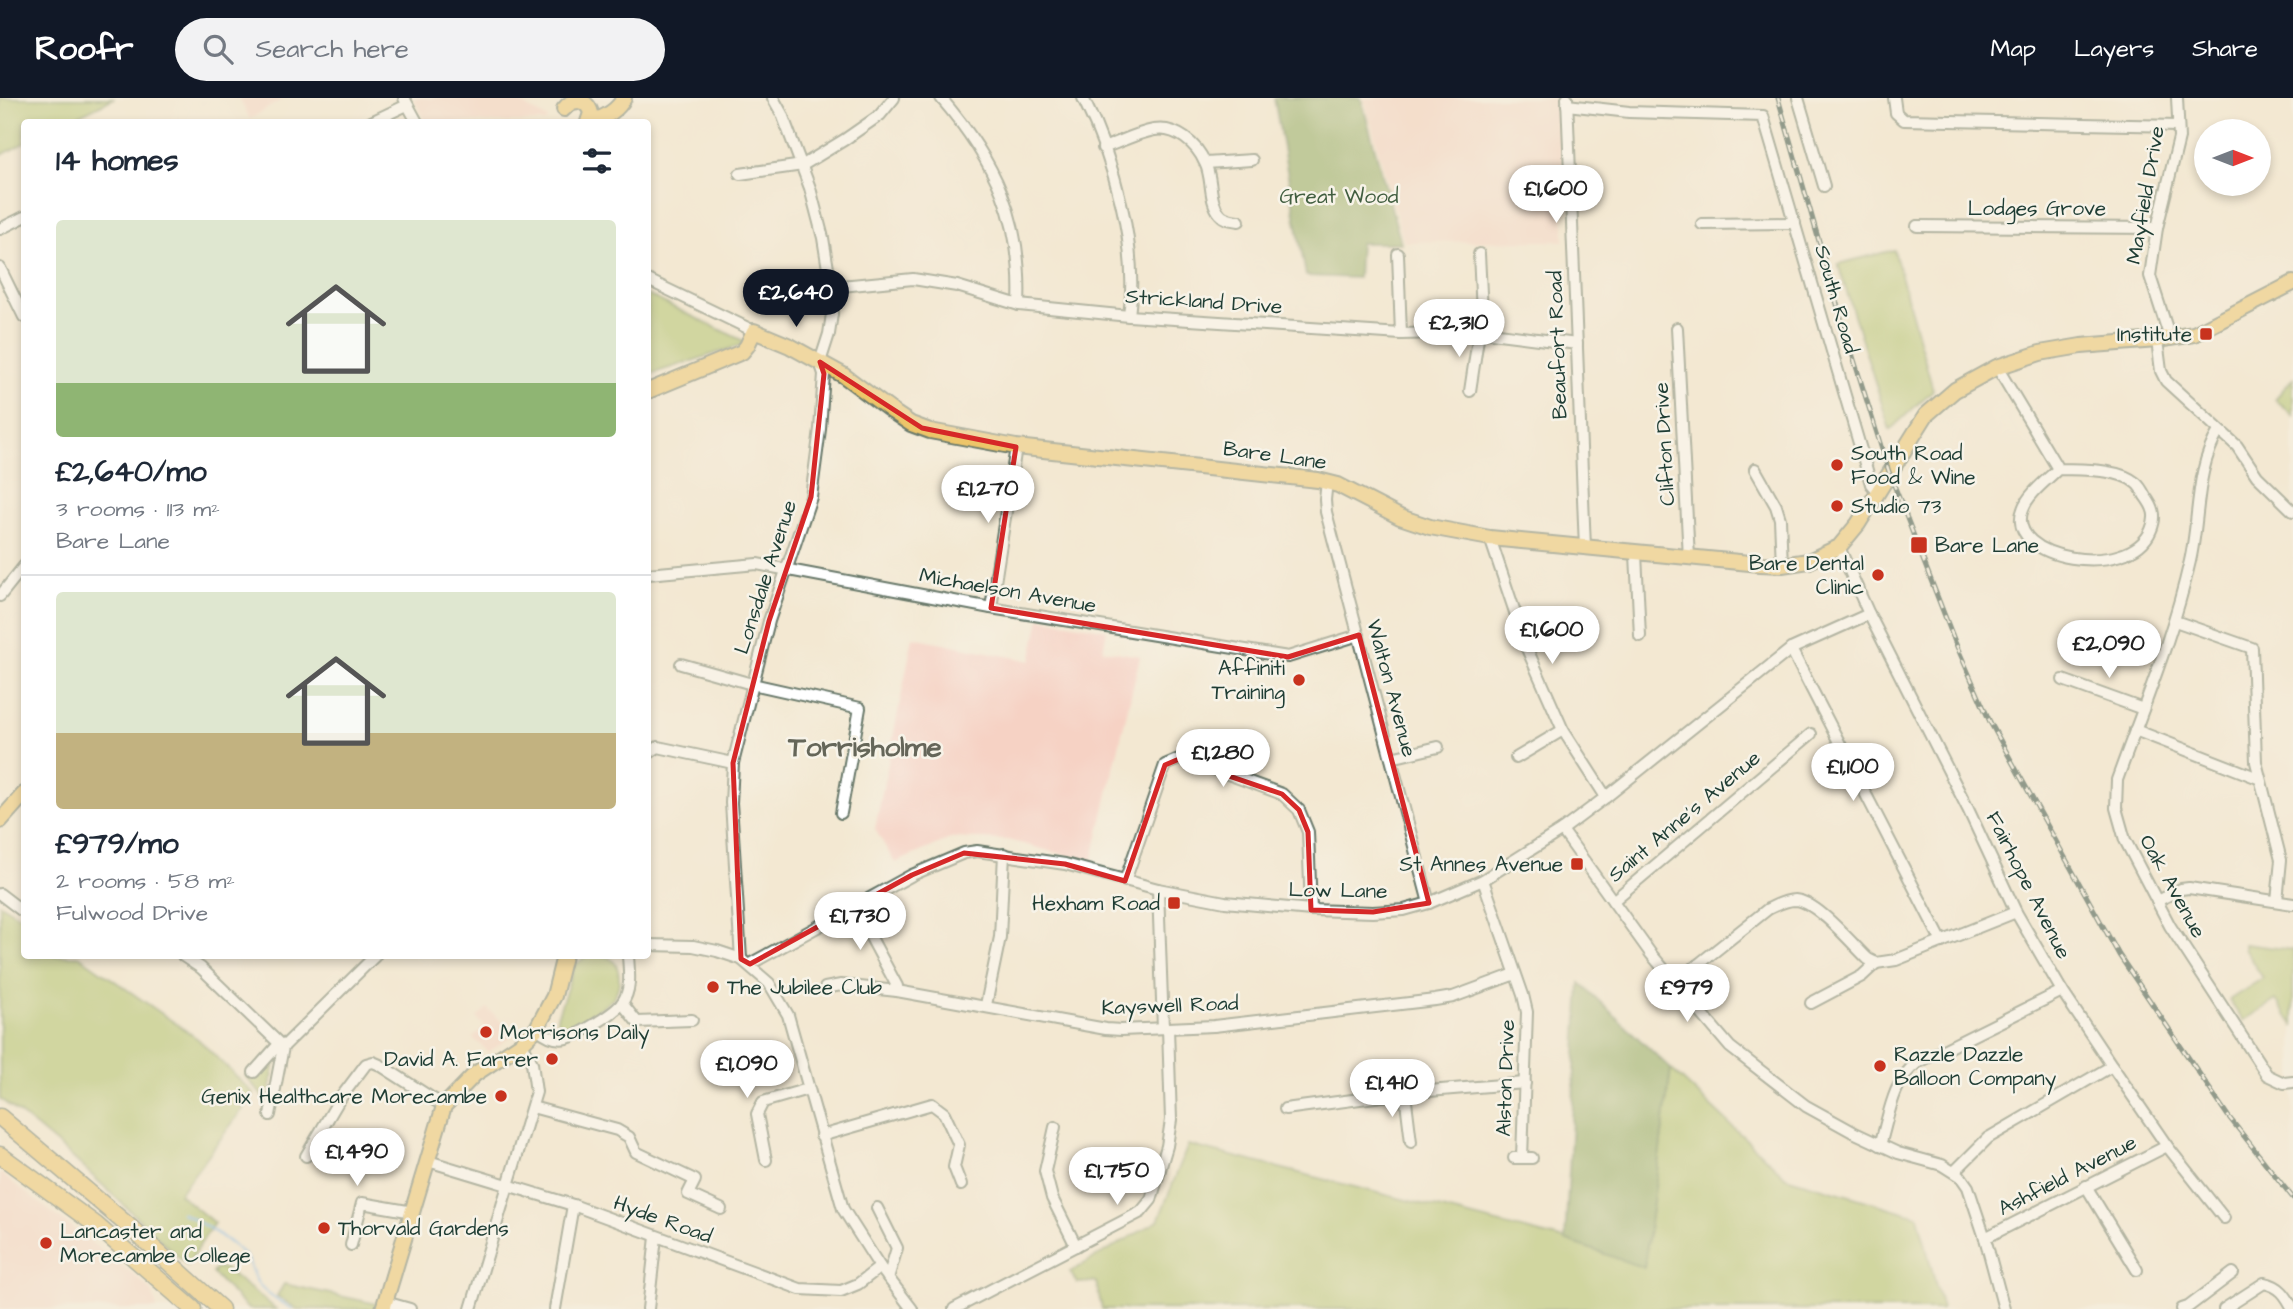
<!DOCTYPE html>
<html lang="en">
<head>
<meta charset="utf-8">
<style>
  body { margin:0; font-family:"Architects Daughter",sans-serif; background:#f2f2f3; color:#1f2937; height:100vh; display:flex; flex-direction:column; font-size:26px; white-space:nowrap }
  * { box-sizing:border-box; margin:0 }
  p { font-size:23px; color:#747a83 }
  .icon { flex:none; width:38px; height:38px; fill:none; stroke:currentColor; stroke-width:2; stroke-linecap:round; stroke-linejoin:round }
  .map { position:relative; flex:1; overflow:hidden }
  .drawer { position:absolute; left:21px; top:21px; width:630px; height:840px; display:flex; flex-direction:column; background:#fff; border-radius:7px; box-shadow:0 4px 10px #0003 }
  .drawer>* { flex:none }
  .needle { width:46px; rotate:90deg }
  .buttons { position:absolute; left:2194px; top:21px; display:grid; gap:14px }
  .buttons a { display:grid; place-items:center; width:77px; height:77px; border-radius:50%; background:#fff; box-shadow:0 4px 10px #0003; font-size:35px }
  .price { position:absolute; translate:-50% -60px; padding:0 16px; border-radius:24px; background:#fff; color:#222; font-size:23px; line-height:46px; filter:drop-shadow(0 2px 4px #0008) }
  .price::after { content:''; position:absolute; left:50%; top:42px; width:21px; height:16px; margin-left:-10px; background:inherit; clip-path:polygon(0 0,100% 0,50% 100%) }
  .price.current { background:#111827; color:#fff }
  ul { padding:0; list-style:none }
  li { display:grid; align-content:center; gap:14px; height:371px; padding:0 35px }
  li+li { border-top:2px solid #e0e1e3 }
  li span { display:grid; place-items:center; height:217px; border-radius:7px; color:#555 }
  li>.icon { margin-inline-start:auto }
  span .icon { width:126px; height:126px; fill:#fffc; stroke-width:1 }
  li b { font-size:30px }
  h2 { display:flex; justify-content:space-between; align-items:center; height:84px; padding:0 35px; font-size:30px }
  header { display:flex; align-items:center; gap:42px; box-sizing:border-box; height:98px; padding:0 35px; background:#111827; color:#fff }
  header strong { font-size:33px }
  nav { display:flex; gap:38px; margin-inline-start:auto; font-size:24px }
  .search { width:490px; height:63px; background:#f2f2f3; display:flex; align-items:center; gap:18px; box-sizing:border-box; padding:0 24px; border-radius:38px; color:#747a83; font-size:26px }
  .map>svg:first-child { display:block }
  .built { fill:#f6d2c4 }
  .green { fill:#a8c065; stroke:#647e4c; stroke-width:2 }
  .forest { fill:#86a65a; stroke:#527247; stroke-width:2 }
  .lines { fill:none; stroke-linecap:round; stroke-linejoin:round }
  .stream { stroke:#75b6ea; stroke-width:2.5 }
  .minor-casing { stroke:#69796b; stroke-width:14 }
  .major-casing { stroke:#69796b; stroke-width:18 }
  .highway-casing { stroke:#69796b; stroke-width:19 }
  .minor { stroke:#fff; stroke-width:10 }
  .major { stroke:#edc569; stroke-width:14 }
  .highway { stroke:#edc569; stroke-width:16 }
  .rail-casing { stroke:#1f3d34; stroke-width:5 }
  .rail { stroke:#f7f3e8; stroke-width:2.5; stroke-dasharray:8; stroke-linecap:butt }
  .marked { fill:none; stroke:#d62828; stroke-width:5; stroke-linejoin:round }
  .poi-dot { fill:#c8321e; stroke:#f7f3e8; stroke-width:2.5 }
  .labels { text-anchor:middle; stroke-width:5; stroke-linejoin:round; paint-order:stroke }
  .street-label { font-size:21px; fill:#1f3d34; stroke:#f7f3e8 }
  .park-label { font-size:21px; fill:#415e40; stroke:#f7f3e8 }
  .poi-label { font-size:21px; fill:#1f3d34; stroke:#f7f3e8; text-anchor:start }
  .district-label { font-size:28px; font-weight:bold; fill:#656659; stroke:#f7f3e8 }
</style>
</head>
<body>
<header>
<strong>Roofr</strong>
<div class="search"><svg class="icon" aria-label="search" viewBox="0 0 24 24"><circle cx="10" cy="10" r="6"/><path d="M15 15l6 6"/></svg>Search here</div>
<nav><a>Map</a><a>Layers</a><a>Share</a></nav>
</header>
<div class="map">
<svg width="2293" height="1211" viewBox="0 0 2293 1211">
  <rect width="100%" height="100%" fill="#f7f3e8"/>
  <filter id="ink" filterUnits="userSpaceOnUse"><feTurbulence type="fractalNoise" baseFrequency=".0143" numOctaves="2"/><feDisplacementMap in="SourceGraphic" scale="14" xChannelSelector="R" yChannelSelector="G"/><feConvolveMatrix kernelMatrix="1 2 1 2 8 2 1 2 1" color-interpolation-filters="sRGB"/></filter>
  <filter id="wash" filterUnits="userSpaceOnUse"><feTurbulence type="fractalNoise" baseFrequency=".00686" numOctaves="4" result="noise"/><feDisplacementMap in="SourceGraphic" scale="28" xChannelSelector="R" yChannelSelector="G"/><feGaussianBlur stdDeviation="1.57" result="paint"/><feColorMatrix in="noise" values="0 0 0 0 0 0 0 0 0 0 0 0 0 0 0 0 0 1.4 0 .05"/><feComposite in="paint" operator="in"/></filter>
  <g filter="url(#wash)">
    <rect width="100%" height="100%" fill="#f3e8d2"/>
    <g class="built">
      <path d="M239,0H284L250,21Z"/>
      <path d="M413,0H511L548,21L546,24H427Z"/>
      <path d="M1364,0H1561L1564,143L1404,144Z"/>
      <path d="M1040,520L1107,532L1103,552L1140,558L1092,764L1008,742L952,740L895,765L875,731L913,539L1031,563Z"/>
      <path d="M487,910L514,936L489,954L473,940L484,928L477,920Z"/>
      <path d="M0,1075L135,1178L152,1194L157,1211H0Z"/>
    </g>
    <g class="green">
      <path d="M0,0H114L66,24H24V45L0,58Z"/>
      <path d="M1894,152L1933,292L1890,332L1838,166Z"/>
      <path d="M648,197L748,245L648,277Z"/>
      <path d="M2293,280V317L2275,301Z"/>
      <path d="M0,806L24,821V858H79L198,941L254,996L179,1096L214,1125L187,1167C127,1111 67,1049 0,1001Z"/>
      <path d="M2244,846L2293,852V927L2276,902L2243,923L2229,902L2263,880L2244,851Z"/>
      <path d="M587,858C592,858 599,856 604,858C622,862 623,889 612,901C603,910 574,926 563,929L557,923V919L575,867Z"/>
      <path d="M277,953L268,1002H266L245,978L248,975L254,980Z"/>
      <path d="M1671,971L1786,1079L1918,1118L1942,1211H1102L1096,1184L1077,1185L1070,1174L1158,1123L1188,1047L1565,1142L1644,1169Z"/>
      <path d="M217,1170L225,1171L276,1211H248L212,1175Z"/>
      <path d="M284,1186L377,1206L374,1211H297L277,1198Z"/>
    </g>
    <g class="forest">
      <path d="M1274,0H1361L1401,145H1360L1358,180L1306,178Z"/>
      <path d="M1580,885L1671,971L1644,1170L1565,1142Z"/>
    </g>
    <g class="lines">
      <path class="stream" d="M182,1115C203,1126 224,1138 242,1155C251,1164 251,1173 257,1184C264,1195 281,1204 292,1211"/>
    </g>
  </g>
  <g filter="url(#ink)">
    <g class="lines">
      <g class="minor-casing">
        <g id="minor">
          <path d="M404,0L417,24"/>
          <path d="M941,0C995,63 1023,122 1019,207"/>
          <path d="M1083,0C1114,62 1139,149 1129,218"/>
          <path d="M1567,0L1585,450"/>
          <path d="M1798,0L1824,88"/>
          <path d="M1894,0L1896,15L1904,22L2178,28"/>
          <path d="M1567,7L1629,14L1763,18L1871,386L1877,393"/>
          <path d="M371,24L407,7"/>
          <path d="M1103,50C1120,44 1137,35 1154,32C1176,28 1197,46 1205,65C1213,80 1208,102 1220,116C1225,122 1232,122 1239,123"/>
          <path d="M1206,65L1252,62"/>
          <path d="M740,76L803,67L844,42L880,17L894,0"/>
          <path d="M1702,126L1795,125"/>
          <path d="M1917,128L2157,130"/>
          <path d="M0,131L24,119"/>
          <path d="M1398,156L1401,236"/>
          <path d="M1479,156L1483,234"/>
          <path d="M0,170L24,219"/>
          <path d="M648,182L754,233"/>
          <path d="M831,189L913,181L957,188L1019,207L1129,218L1401,236L1483,234L1577,246"/>
          <path d="M1677,230L1689,460"/>
          <path d="M2170,240L2150,178L2157,130L2179,40L2177,0"/>
          <path d="M2157,242L2161,273L2166,283L2237,348L2257,378L2293,413"/>
          <path d="M1997,269L2058,371C2080,372 2119,370 2136,385C2140,388 2143,394 2145,398C2154,410 2157,418 2151,432C2130,483 2003,462 2023,411C2028,396 2047,382 2058,371"/>
          <path d="M1470,293L1479,234"/>
          <path d="M2219,333C2195,371 2200,420 2190,463C2173,538 2143,610 2117,682L2116,710L2125,742L2170,828L2267,977L2284,985L2293,984"/>
          <path d="M1755,371L1776,408L1780,421L1782,467"/>
          <path d="M1327,383L1325,402L1326,414L1429,805"/>
          <path d="M1490,440L1528,553L1563,632L1606,699"/>
          <path d="M1839,449L1869,516L1968,711L2016,814L2062,893L2112,968L2167,1048L2224,1120"/>
          <path d="M1636,456L1640,538"/>
          <path d="M648,476L757,466L991,510L1288,559L1359,537"/>
          <path d="M0,498L24,468"/>
          <path d="M991,510L1016,349"/>
          <path d="M2175,523L2252,550L2256,664L2281,762L2277,803"/>
          <path d="M1791,551L1942,844"/>
          <path d="M681,566L752,586L860,610L841,715"/>
          <path d="M2063,582L2143,611"/>
          <path d="M2135,632L2258,680"/>
          <path d="M648,656L658,649L733,665"/>
          <path d="M1391,660L1438,649"/>
          <path d="M1516,660L1563,632"/>
          <path d="M1562,732L1651,856L1730,949L1806,1008L1853,1034L1898,1055L1942,1067L1961,1079L1968,1089L1985,1140L2004,1211"/>
          <path d="M1483,782L1523,897L1527,914L1522,1060"/>
          <path d="M1125,783L1165,667L1179,661L1203,667L1282,696L1299,712L1308,734L1311,812"/>
          <path d="M1158,791L1163,930"/>
          <path d="M0,796L21,812"/>
          <path d="M1613,803L1811,636"/>
          <path d="M2157,803L2181,791L2189,790L2293,806"/>
          <path d="M854,808L897,888V893"/>
          <path d="M648,847L693,848L717,853L741,861L769,885L788,917L843,1111L880,1169L912,1211"/>
          <path d="M183,858L201,870L283,949"/>
          <path d="M741,861L731,705L733,665L769,523L811,399L820,331L824,276L820,264L829,236L832,216L831,189L823,140L810,90L782,16L773,0"/>
          <path d="M750,866L912,777L964,755L977,753L1065,766L1158,791L1225,804L1311,812L1373,814L1404,812L1429,805L1483,782L1562,732L1606,699L1791,551L1869,516"/>
          <path d="M1675,885L1768,811C1777,807 1785,802 1795,802C1817,803 1851,845 1868,861L1876,865L1896,862L2016,814"/>
          <path d="M825,890L841,887L897,893L1106,931L1121,932L1214,928L1435,902L1453,899L1515,876"/>
          <path d="M622,905L637,924L692,922"/>
          <path d="M1811,905L1862,878L1876,865"/>
          <path d="M986,907L1000,839L1004,756"/>
          <path d="M537,930C545,937 555,943 567,940C579,937 615,915 622,905C632,892 629,873 628,858"/>
          <path d="M283,949L375,858"/>
          <path d="M254,974L279,946"/>
          <path d="M1405,995L1411,1044"/>
          <path d="M532,1009L617,1032L629,1039L636,1054L695,1082L688,1096L721,1111"/>
          <path d="M1285,1011L1405,995L1525,985"/>
          <path d="M270,1017L283,949"/>
          <path d="M1055,1029L1045,1073L1052,1100L1076,1148"/>
          <path d="M821,1038L932,1006L944,1015L959,1047L954,1069L961,1087"/>
          <path d="M1880,1047C1889,1019 1892,983 1917,965L2062,893"/>
          <path d="M306,1058L339,1002L366,966L373,964L380,967L444,1008"/>
          <path d="M1514,1060H1532"/>
          <path d="M766,1062L757,1016L763,1004L808,991"/>
          <path d="M428,1063L573,1107L800,1191L841,1193L858,1186L880,1169"/>
          <path d="M1955,1073L1988,1040L2112,968"/>
          <path d="M2086,1088L2137,1172"/>
          <path d="M877,1110L897,1150L888,1180"/>
          <path d="M1985,1140L2167,1048"/>
          <path d="M351,1147L362,1105L413,1114"/>
          <path d="M385,1204L410,1211"/>
          <path d="M471,1211L536,994L532,965L522,945"/>
          <path d="M555,1211L573,1107"/>
          <path d="M648,1211L656,1139"/>
          <path d="M954,1211L1141,1114L1151,1102L1167,1048L1171,1022L1168,930"/>
          <path d="M2182,1211L2188,1209L2233,1175"/>
          <path d="M2224,1211L2264,1185C2280,1188 2286,1197 2293,1211"/>
        </g>
      </g>
      <g class="major-casing">
        <g id="major">
          <path d="M564,11C572,0 587,0 591,15L588,24"/>
          <path d="M590,24C604,20 617,14 624,0"/>
          <path d="M648,293L742,254L747,248L754,233L790,248L843,277L893,314L911,326L930,333L1016,349L1318,382L1338,387L1400,419L1430,429L1490,440L1760,466L1782,467L1809,463L1839,449L1858,426L1926,317L1955,292L1997,269L2040,255L2081,248L2157,242L2194,236L2293,185"/>
          <path d="M0,723L24,696"/>
          <path d="M383,1211L444,1008L475,976L522,945L537,930L554,898L564,858"/>
        </g>
      </g>
      <g class="highway-casing">
        <g id="highway">
          <path d="M0,1019L131,1130L221,1211"/>
          <path d="M0,1057L96,1127L193,1211"/>
        </g>
      </g>
      <use href="#minor" class="minor"/>
      <use href="#major" class="major"/>
      <use href="#highway" class="highway"/>
      <g class="rail-casing">
        <path id="rail" d="M1778,0L1841,220L1889,374L1955,544L1990,624L2119,857L2228,1018L2293,1100"/>
      </g>
      <use href="#rail" class="rail"/>
    </g>
  </g>
  <path d="M0 0H2293V1211H0ZM820,264L922,330L1016,349L991,510L1288,559L1359,537L1429,805L1373,814L1311,812L1308,734L1299,712L1282,696L1179,661L1165,667L1125,783L1065,766L964,755L912,777L750,866L741,861L733,665L769,523L811,399L824,276Z" fill="#f3e8d2" fill-opacity=".55" fill-rule="evenodd"/>
  <path class="marked" d="M820,264L922,330L1016,349L991,510L1288,559L1359,537L1429,805L1373,814L1311,812L1308,734L1299,712L1282,696L1179,661L1165,667L1125,783L1065,766L964,755L912,777L750,866L741,861L733,665L769,523L811,399L824,276Z"/>
  <g class="poi-dot">
    <rect x="2199" y="229" width="14" height="14" rx="3.5"/>
    <circle cx="1837" cy="367" r="7"/>
    <circle cx="1837" cy="408" r="7"/>
    <rect x="1910" y="438" width="18" height="18" rx="3.5"/>
    <circle cx="1878" cy="477" r="7"/>
    <circle cx="1299" cy="582" r="7"/>
    <rect x="1570" y="759" width="14" height="14" rx="3.5"/>
    <rect x="1167" y="798" width="14" height="14" rx="3.5"/>
    <circle cx="713" cy="889" r="7"/>
    <circle cx="486" cy="934" r="7"/>
    <circle cx="552" cy="961" r="7"/>
    <circle cx="1880" cy="968" r="7"/>
    <circle cx="501" cy="998" r="7"/>
    <circle cx="324" cy="1130" r="7"/>
    <circle cx="46" cy="1145" r="7"/>
  </g>
  <g class="labels">
    <g class="street-label">
      <text transform="translate(2145 97) rotate(-80)" y="7">Mayfield Drive</text>
      <text x="2037" y="117">Lodges Grove</text>
      <text transform="translate(1837 201) rotate(74)" y="7">South Road</text>
      <text transform="translate(1204 203) rotate(4)" y="7">Strickland Drive</text>
      <text transform="translate(1557 247) rotate(-92)" y="7">Beaufort Road</text>
      <text transform="translate(1664 346) rotate(-93)" y="7">Clifton Drive</text>
      <text transform="translate(1275 357) rotate(8)" y="7">Bare Lane</text>
      <text transform="translate(765 479) rotate(-72)" y="7">Lonsdale Avenue</text>
      <text transform="translate(1008 492) rotate(10)" y="7">Michaelson Avenue</text>
      <text transform="translate(1392 590) rotate(75)" y="7">Walton Avenue</text>
      <text transform="translate(1684 718) rotate(-40)" y="7">Saint Anne's Avenue</text>
      <text transform="translate(2029 787) rotate(63)" y="7">Fairhope Avenue</text>
      <text transform="translate(2173 788) rotate(61)" y="7">Oak Avenue</text>
      <text transform="translate(1338 792) rotate(1)" y="7">Low Lane</text>
      <text transform="translate(1170 907) rotate(-2)" y="7">Kayswell Road</text>
      <text transform="translate(1505 980) rotate(-88)" y="7">Alston Drive</text>
      <text transform="translate(2067 1077) rotate(-27)" y="7">Ashfield Avenue</text>
      <text transform="translate(663 1121) rotate(20)" y="7">Hyde Road</text>
    </g>
    <g class="park-label">
      <text x="1339" y="105">Great Wood</text>
    </g>
    <g class="poi-label">
      <text x="2192" y="243" text-anchor="end">Institute</text>
      <text x="1851" y="362">South Road<tspan x="1851" dy="24">Food &amp; Wine</tspan></text>
      <text x="1851" y="415">Studio 73</text>
      <text x="1935" y="454">Bare Lane</text>
      <text x="1864" y="472" text-anchor="end">Bare Dental<tspan x="1864" dy="24">Clinic</tspan></text>
      <text x="1285" y="577" text-anchor="end">Affiniti<tspan x="1285" dy="24">Training</tspan></text>
      <text x="1563" y="773" text-anchor="end">St Annes Avenue</text>
      <text x="1160" y="812" text-anchor="end">Hexham Road</text>
      <text x="727" y="896">The Jubilee Club</text>
      <text x="500" y="941">Morrisons Daily</text>
      <text x="1894" y="963">Razzle Dazzle<tspan x="1894" dy="24">Balloon Company</tspan></text>
      <text x="538" y="968" text-anchor="end">David A. Farrer</text>
      <text x="487" y="1005" text-anchor="end">Genix Healthcare Morecambe</text>
      <text x="338" y="1137">Thorvald Gardens</text>
      <text x="60" y="1140">Lancaster and<tspan x="60" dy="24">Morecambe College</tspan></text>
    </g>
    <g class="district-label">
      <text x="865" y="658">Torrisholme</text>
    </g>
  </g>
</svg>
<div class="buttons">
<a><svg class="needle" viewBox="-14 -14 28 28"><path d="M0-13l5 13h-10z" fill="#e53935"/><path d="M0 13l5-13h-10z" fill="#747a83"/></svg></a>
</div>
<b class="price" style="left:1556px;top:127px">£1,600</b>
<b class="price current" style="left:796px;top:231px">£2,640</b>
<b class="price" style="left:1459px;top:261px">£2,310</b>
<b class="price" style="left:988px;top:427px">£1,270</b>
<b class="price" style="left:1552px;top:568px">£1,600</b>
<b class="price" style="left:2109px;top:582px">£2,090</b>
<b class="price" style="left:1223px;top:691px">£1,280</b>
<b class="price" style="left:1853px;top:705px">£1,100</b>
<b class="price" style="left:860px;top:854px">£1,730</b>
<b class="price" style="left:1687px;top:926px">£979</b>
<b class="price" style="left:747px;top:1002px">£1,090</b>
<b class="price" style="left:1392px;top:1021px">£1,410</b>
<b class="price" style="left:357px;top:1090px">£1,490</b>
<b class="price" style="left:1117px;top:1109px">£1,750</b>
<section class="drawer">
<h2>14 homes<svg class="icon" aria-label="filters" viewBox="0 0 24 24"><path d="M4 7h16M4 17h16"/><circle cx="9" cy="7" r="2"/><circle cx="15" cy="17" r="2"/></svg></h2>
<ul>
<li><span style="background:linear-gradient(#dfe7d0 75%,#8fb573 0)"><svg class="icon" aria-label="home" viewBox="0 0 24 24"><path d="M3 11l9-7 9 7M6 9v11h12V9"/></svg></span><div><b>£2,640/mo</b><p>3 rooms · 113 m²</p><p>Bare Lane</p></div></li>
<li><span style="background:linear-gradient(#dfe7d0 65%,#c2b280 0)"><svg class="icon" aria-label="home" viewBox="0 0 24 24"><path d="M3 11l9-7 9 7M6 9v11h12V9"/></svg></span><div><b>£979/mo</b><p>2 rooms · 58 m²</p><p>Fulwood Drive</p></div></li>
</ul>
</section>
</div>
</body>
</html>
